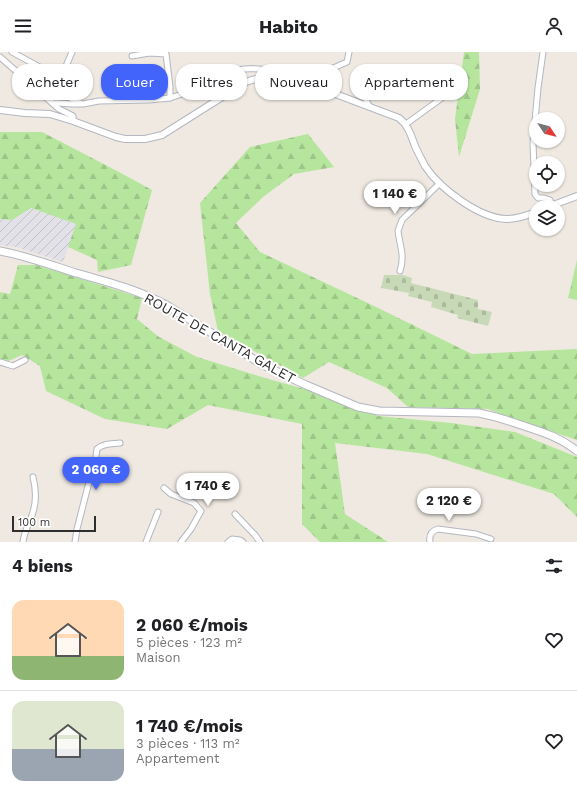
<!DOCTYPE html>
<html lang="fr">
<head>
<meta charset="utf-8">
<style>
  body { margin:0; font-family:"Work Sans",sans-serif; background:#f2f2f2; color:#202124; height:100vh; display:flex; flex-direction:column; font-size:15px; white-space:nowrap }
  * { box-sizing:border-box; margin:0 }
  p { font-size:13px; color:#757577 }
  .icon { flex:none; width:22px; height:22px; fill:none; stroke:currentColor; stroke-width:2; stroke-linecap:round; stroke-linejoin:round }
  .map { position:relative; height:490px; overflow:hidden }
  .drawer { display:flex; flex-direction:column; background:#fff; flex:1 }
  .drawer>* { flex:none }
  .hud { position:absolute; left:12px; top:12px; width:553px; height:36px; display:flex; gap:8px }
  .needle { width:26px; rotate:125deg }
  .tools { position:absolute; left:529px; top:60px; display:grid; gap:8px }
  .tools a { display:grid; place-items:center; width:36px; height:36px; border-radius:50%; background:#fff; box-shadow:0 1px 3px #0004; font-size:20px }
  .scale { position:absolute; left:12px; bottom:10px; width:84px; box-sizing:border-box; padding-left:4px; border:2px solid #2e2e2e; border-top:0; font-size:11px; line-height:14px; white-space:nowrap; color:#2e2e2e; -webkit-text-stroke:3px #fff; paint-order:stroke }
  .price { position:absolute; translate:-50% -34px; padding:0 9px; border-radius:14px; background:#fff; color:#222; font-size:13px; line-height:26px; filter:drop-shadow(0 1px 2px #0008) }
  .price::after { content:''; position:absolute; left:50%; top:24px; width:12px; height:9px; margin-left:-6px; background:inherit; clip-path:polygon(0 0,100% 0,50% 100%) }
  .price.on { background:#4264fb; color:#fff }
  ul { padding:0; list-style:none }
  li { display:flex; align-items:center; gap:12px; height:100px; padding:0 12px }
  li+li { border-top:1px solid #e0e0e0 }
  li span { display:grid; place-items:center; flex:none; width:112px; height:80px; border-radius:12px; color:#555 }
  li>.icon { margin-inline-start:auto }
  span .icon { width:48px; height:48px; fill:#fffc; stroke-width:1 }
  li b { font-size:17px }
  h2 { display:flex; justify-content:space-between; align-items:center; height:48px; padding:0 12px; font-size:17px }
  .tag { padding:0 14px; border-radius:16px; background:#fff; box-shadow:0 1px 3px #0004; font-size:14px; line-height:36px }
  .tag.on { background:#4264fb; color:#fff }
  header { display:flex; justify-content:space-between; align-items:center; height:52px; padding:0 12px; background:#fff; font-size:18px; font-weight:700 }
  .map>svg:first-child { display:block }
  .industrial { fill:url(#industrial-furrows) }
  .grass { fill:url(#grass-tufts) }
  .forest { fill:url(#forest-firs) }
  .cemetery { fill:url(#cemetery-stones) }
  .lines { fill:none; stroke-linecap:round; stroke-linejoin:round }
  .minor-casing { stroke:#b4b7c1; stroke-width:7 }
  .tertiary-casing { stroke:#b4b7c1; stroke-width:8 }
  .secondary-casing { stroke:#b4b7c1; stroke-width:9 }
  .minor { stroke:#fff; stroke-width:5 }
  .tertiary { stroke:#fff; stroke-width:6 }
  .secondary { stroke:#fff; stroke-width:7 }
  .labels { text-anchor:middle; stroke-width:4; stroke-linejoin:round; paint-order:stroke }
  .street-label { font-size:14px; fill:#2e2e2e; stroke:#fff }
</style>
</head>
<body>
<header><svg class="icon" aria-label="menu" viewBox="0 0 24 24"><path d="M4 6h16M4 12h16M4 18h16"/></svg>Habito<svg class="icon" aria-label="person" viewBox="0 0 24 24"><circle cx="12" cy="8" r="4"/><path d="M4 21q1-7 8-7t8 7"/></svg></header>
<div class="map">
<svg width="577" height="490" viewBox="0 0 577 490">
  <defs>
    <pattern id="industrial-furrows" width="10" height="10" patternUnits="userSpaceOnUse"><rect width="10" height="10" fill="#e3e1e8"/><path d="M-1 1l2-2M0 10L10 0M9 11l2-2" fill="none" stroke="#c3c1c7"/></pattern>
    <pattern id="grass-tufts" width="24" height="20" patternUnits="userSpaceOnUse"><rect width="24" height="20" fill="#b6e59e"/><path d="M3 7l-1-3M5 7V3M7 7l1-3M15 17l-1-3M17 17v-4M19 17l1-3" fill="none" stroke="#9dc588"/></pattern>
    <pattern id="forest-firs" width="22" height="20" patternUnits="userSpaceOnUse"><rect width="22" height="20" fill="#b6e59e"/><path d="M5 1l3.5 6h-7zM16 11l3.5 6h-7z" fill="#9dc588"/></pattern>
    <pattern id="cemetery-stones" width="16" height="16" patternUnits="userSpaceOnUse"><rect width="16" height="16" fill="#c8d9b8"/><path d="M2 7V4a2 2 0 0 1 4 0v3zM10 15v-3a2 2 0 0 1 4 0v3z" fill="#acbb9e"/></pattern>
  </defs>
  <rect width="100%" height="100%" fill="#efe9e1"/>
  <path class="industrial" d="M31,156L77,172L63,210L16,195L0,193V167L12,168Z"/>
  <path class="grass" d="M577,208V248L568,246Z"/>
  <g class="forest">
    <path d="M464,0H479L480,37L459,105L455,67Z"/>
    <path d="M0,80H42L119,120L152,138L131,213L98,220L97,208L68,195L76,172L31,156L12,168L0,167Z"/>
    <path d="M308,82L334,115L294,122L263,145L236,171L260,200L374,254L472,302L577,297V388L511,366L488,357L408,355L387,336L329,310L303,326L218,279L210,242L200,151L250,95Z"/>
    <path d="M18,213H36L142,246L137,267L159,285L197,305L265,326L308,338L378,364L451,371L515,380L577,405V465L554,442L427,402L335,391L345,462L388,490H320L302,472V372L208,353L167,377L105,367L46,339L40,314L22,303L6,310L0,307V240L10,242Z"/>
  </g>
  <path class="cemetery" d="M384,223H403L412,226L411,231L478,248V257L492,260L488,274L457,266L458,263L431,255L432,250L408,244L409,241L381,236Z"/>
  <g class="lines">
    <g class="minor-casing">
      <g id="minor">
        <path d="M12,0L56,24C59,28 59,33 62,37C65,43 73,49 80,51"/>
        <path d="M543,0L538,36L533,91L535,142L538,146H544L550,148L552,153"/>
        <path d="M132,4L149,1L166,2L170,35V46"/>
        <path d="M0,5L59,57L73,64V69"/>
        <path d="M59,28L66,14L72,0"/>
        <path d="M322,37L331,17L347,10L349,0"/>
        <path d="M53,51H58L72,52H83L99,49L149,48L170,46L194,38L232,19C240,17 261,15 268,19C270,20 271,22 273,24"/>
        <path d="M369,54L363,41V34L367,21L372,17L394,25"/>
        <path d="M406,72L446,43"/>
        <path d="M400,219C405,203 400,195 398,179L399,176L402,168L440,131"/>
        <path d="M0,310L13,314L25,308"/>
        <path d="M164,436L171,442L194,451L201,459L191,477L181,490"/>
        <path d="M235,462L255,483L260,490"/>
        <path d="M23,490C24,480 29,472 32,463C37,450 36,437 33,425"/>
        <path d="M75,490L77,477L88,434L95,412L97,397C103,391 112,392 120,391"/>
        <path d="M146,490L158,460"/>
        <path d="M228,490L232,487L240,488L243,490"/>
        <path d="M430,490C429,484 431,479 438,477L476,482L491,487"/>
      </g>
    </g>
    <g class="tertiary-casing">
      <g id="tertiary">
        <path d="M0,58L25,61L50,62L73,69L116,85L125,87H145L162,83L246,30C262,24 277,22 293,26L399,66C408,73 411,83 415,94C418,101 422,108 425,114C439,136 479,166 506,167C517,167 526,164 536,160"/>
        <path d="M548,155L577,144"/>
      </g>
    </g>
    <g class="secondary-casing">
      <path id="secondary" d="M0,199C26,204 51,213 76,221C108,230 139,238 168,254L263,313L306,333L358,355L379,359L479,361C494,364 507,368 521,373C542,380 560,385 577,399"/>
    </g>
    <use href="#minor" class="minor"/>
    <use href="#tertiary" class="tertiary"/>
    <use href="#secondary" class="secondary"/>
  </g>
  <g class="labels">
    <g class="street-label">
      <text transform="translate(220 286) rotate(29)" y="5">ROUTE DE CANTA GALET</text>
    </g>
  </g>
</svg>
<div class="tools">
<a><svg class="needle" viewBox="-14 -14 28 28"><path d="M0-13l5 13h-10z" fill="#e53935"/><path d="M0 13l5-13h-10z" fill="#757577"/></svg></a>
<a><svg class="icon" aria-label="locate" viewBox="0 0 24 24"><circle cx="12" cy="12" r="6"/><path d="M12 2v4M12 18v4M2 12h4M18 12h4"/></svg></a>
<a><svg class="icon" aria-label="layers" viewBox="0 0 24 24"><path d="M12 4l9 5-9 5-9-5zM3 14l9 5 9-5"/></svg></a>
</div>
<div class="scale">100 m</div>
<b class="price" style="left:395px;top:163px">1 140 €</b>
<b class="price on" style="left:96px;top:439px">2 060 €</b>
<b class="price" style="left:208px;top:455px">1 740 €</b>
<b class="price" style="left:449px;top:470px">2 120 €</b>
<div class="hud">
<a class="tag">Acheter</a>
<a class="tag on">Louer</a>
<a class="tag">Filtres</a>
<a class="tag">Nouveau</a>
<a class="tag">Appartement</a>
</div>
</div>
<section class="drawer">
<h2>4 biens<svg class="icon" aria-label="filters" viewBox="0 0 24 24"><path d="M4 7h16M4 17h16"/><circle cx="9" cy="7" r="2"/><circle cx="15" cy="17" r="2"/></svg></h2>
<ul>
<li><span style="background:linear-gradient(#ffd9b3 70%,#8fb573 0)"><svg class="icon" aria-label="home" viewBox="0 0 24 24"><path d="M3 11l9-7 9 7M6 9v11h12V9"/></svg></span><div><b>2 060 €/mois</b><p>5 pièces · 123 m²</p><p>Maison</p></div><svg class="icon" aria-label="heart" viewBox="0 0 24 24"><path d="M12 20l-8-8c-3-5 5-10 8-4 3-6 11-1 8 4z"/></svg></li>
<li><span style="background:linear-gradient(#dfe7d0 60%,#9aa5b1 0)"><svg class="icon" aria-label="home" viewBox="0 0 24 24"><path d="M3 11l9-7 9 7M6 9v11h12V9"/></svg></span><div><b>1 740 €/mois</b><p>3 pièces · 113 m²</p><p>Appartement</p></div><svg class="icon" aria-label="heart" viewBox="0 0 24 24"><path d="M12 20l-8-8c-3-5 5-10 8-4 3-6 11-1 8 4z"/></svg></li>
</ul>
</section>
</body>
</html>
